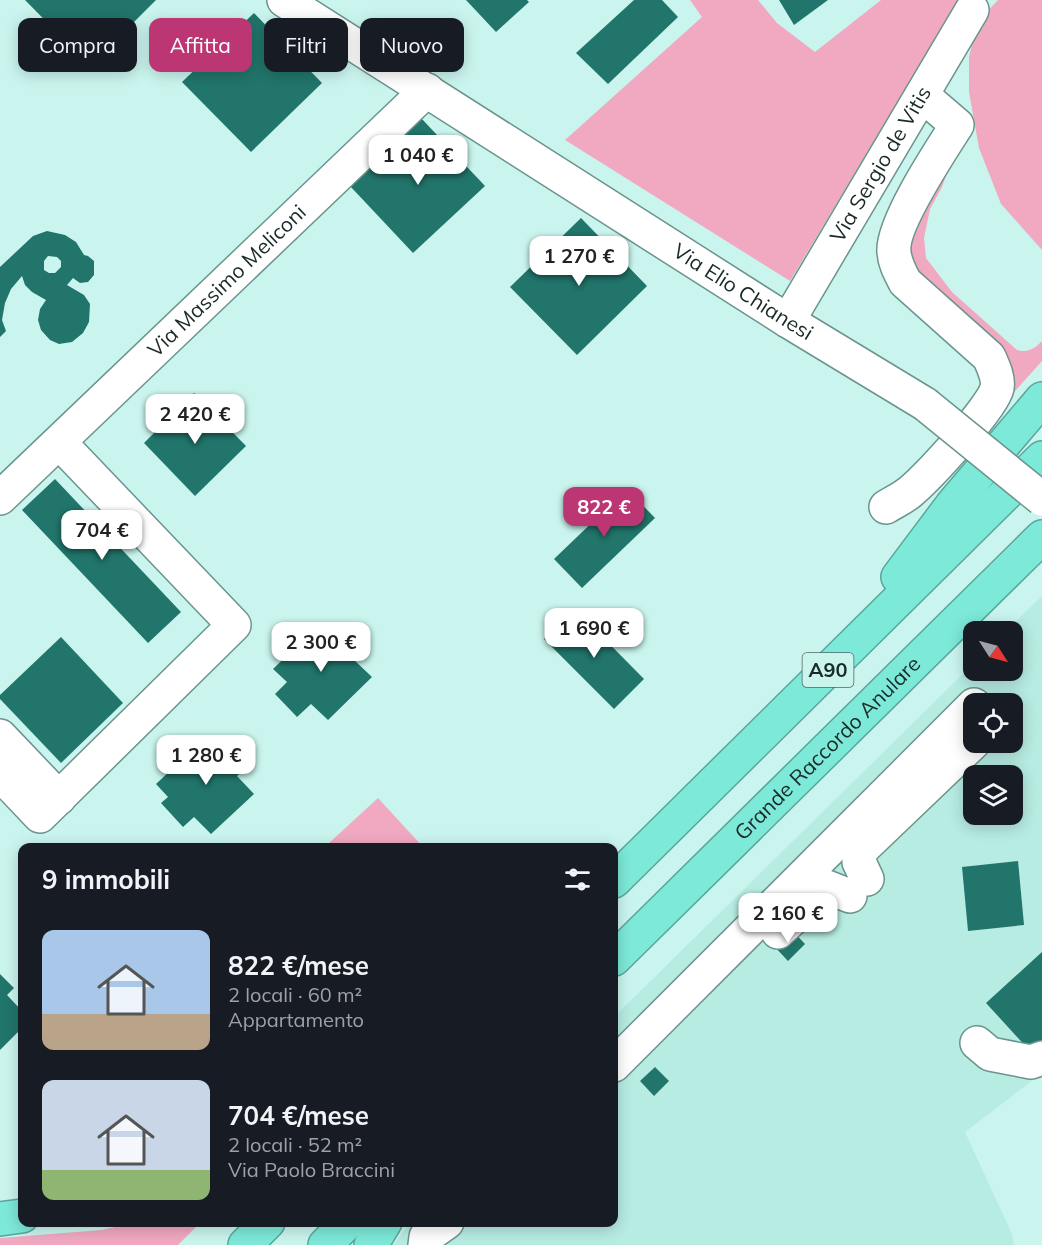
<!DOCTYPE html>
<html lang="it">
<head>
<meta charset="utf-8">
<style>
  body { margin:0; font-family:Mulish,sans-serif; background:#242831; color:#f1f3f6; height:100vh; display:flex; flex-direction:column; font-size:22px; white-space:nowrap }
  * { box-sizing:border-box; margin:0 }
  p { font-size:20px; color:#9ea1a6 }
  .icon { flex:none; width:33px; height:33px; fill:none; stroke:currentColor; stroke-width:2; stroke-linecap:round; stroke-linejoin:round }
  .map { position:relative; flex:1; overflow:hidden }
  .side { position:absolute; left:18px; top:843px; width:600px; height:384px; display:flex; flex-direction:column; background:#171b24; border-radius:12px; box-shadow:0 3px 15px #0003 }
  .side>* { flex:none }
  .top-card { position:absolute; left:18px; top:18px; width:600px; height:54px; display:flex; gap:12px }
  .needle { width:39px; rotate:126deg }
  .fabs { position:absolute; left:963px; top:621px; display:grid; gap:12px }
  .fabs a { display:grid; place-items:center; width:60px; height:60px; border-radius:12px; background:#171b24; box-shadow:0 3px 15px #0003; font-size:30px }
  .price { position:absolute; translate:-50% -51px; padding:0 14px; border-radius:12px; background:#fff; color:#222; font-size:20px; line-height:39px; filter:drop-shadow(0 2px 3px #0008) }
  .price::after { content:''; position:absolute; left:50%; top:36px; width:18px; height:14px; margin-left:-9px; background:inherit; clip-path:polygon(0 0,100% 0,50% 100%) }
  .price.selected { background:#bd3674; color:#fff }
  ul { padding:0; list-style:none }
  li { display:flex; align-items:center; gap:18px; height:150px; padding:0 24px }
  li span { display:grid; place-items:center; flex:none; width:168px; height:120px; border-radius:12px; color:#555 }
  li>.icon { margin-inline-start:auto }
  span .icon { width:72px; height:72px; fill:#fffc; stroke-width:1 }
  li b { font-size:26px }
  h2 { display:flex; justify-content:space-between; align-items:center; height:72px; padding:0 24px; font-size:26px }
  .tag { padding:0 21px; border-radius:12px; background:#171b24; box-shadow:0 3px 15px #0003; font-size:21px; line-height:54px }
  .tag.selected { background:#bd3674; color:#fff }
  .map>svg:first-child { display:block }
  .built { fill:#b7ece2; fill-rule:evenodd }
  .green { fill:#f1a9c2 }
  .building { fill:#21756b; fill-rule:evenodd }
  .lines { fill:none; stroke-linecap:round; stroke-linejoin:round }
  .minor-casing { stroke:#6b948d; stroke-width:36 }
  .highway-casing { stroke:#5aa69b; stroke-width:36 }
  .minor { stroke:#fff; stroke-width:33 }
  .highway { stroke:#7de9d9; stroke-width:33 }
  .minor-bridge-casing { stroke:#6b948d; stroke-width:36; stroke-linecap:butt }
  .minor-bridge { stroke:#fff; stroke-width:33 }
  .labels { text-anchor:middle; stroke-width:6; stroke-linejoin:round; paint-order:stroke }
  .shield { fill:#caf5ee; stroke:#4f6763; stroke-width:1.5 }
  .shield-label { font-size:20px; font-weight:bold; fill:#1a2a28 }
  .street-label { font-size:21px; fill:#1a2a28; stroke:#caf5ee }
</style>
</head>
<body>
<div class="map">
<svg width="1042" height="1245" viewBox="0 0 1042 1245">
  <rect width="100%" height="100%" fill="#caf5ee"/>
  <path class="built" d="M1042,596V1073L965,1132L1012,1234L1014,1245H393L410,1223L614,1222V1017L973,664L974,670H1012V632L1006,631ZM974,704H1012V742H974ZM974,776H1012V814H974Z"/>
  <g class="green">
    <path d="M690,0H758L777,23L815,52L881,0H959L790,281L565,140L702,17Z"/>
    <path d="M998,0H1042V250L1001,204L979,148L969,92V57L974,36L985,14Z"/>
    <path d="M942,174L946,176L942,187L930,209L924,238L926,258L952,292L1017,350C1028,353 1034,349 1042,341V361L1008,399L909,273L912,219Z"/>
    <path d="M378,798L423,847H333L329,843Z"/>
    <path d="M136,1222L200,1223L178,1245H0V1238L102,1230Z"/>
  </g>
  <g class="building">
    <path d="M25,0H156L90,66Z"/>
    <path d="M466,0H527L529,2L496,32Z"/>
    <path d="M634,0H662L678,17L608,84L576,53Z"/>
    <path d="M779,0H828L794,25Z"/>
    <path d="M254,13L322,83L251,152L182,82Z"/>
    <path d="M422,119L485,186L413,253L350,186Z"/>
    <path d="M581,218L647,286L577,355L510,287Z"/>
    <path d="M47,231L65,235L76,242L84,255L88,256L94,261V275L88,282L80,283L73,278L67,285L84,295L90,304L89,322L83,333L72,342L59,344L50,340L41,330L38,320L40,309L46,300L32,292L25,285L22,276L11,289L5,303L2,320L6,331L0,337V267L33,236ZM48,256L57,257L61,261V267L55,273H49L44,270V261Z"/>
    <path d="M194,393L246,446L195,496L144,443Z"/>
    <path d="M55,479L181,612L148,643L22,510Z"/>
    <path d="M627,489L655,518L582,588L554,559Z"/>
    <path d="M575,609L644,679L614,709L544,639Z"/>
    <path d="M319,624L331,636L341,627L363,649L353,659L372,677L328,720L311,704L297,717L275,694L287,682L273,669Z"/>
    <path d="M61,637L123,703L61,763L0,699V695Z"/>
    <path d="M206,737L218,750L226,743L247,766L237,776L254,794L211,834L194,817L183,827L161,803L168,797L156,784Z"/>
    <path d="M1018,861L1024,925L968,931L962,867Z"/>
    <path d="M789,927L805,944L788,961L772,944Z"/>
    <path d="M1042,952V1040L1030,1051L986,1003Z"/>
    <path d="M0,974L14,988L7,995L22,1011V1028L0,1050Z"/>
    <path d="M655,1067L669,1081L654,1096L640,1081Z"/>
  </g>
  <g class="lines">
    <g class="minor-casing">
      <g id="minor">
        <path id="s1" d="M284,0L788,321L925,404"/>
        <path id="s2" d="M788,321L972,10"/>
        <path id="s3" d="M0,498L427,90"/>
        <path d="M886,507C894,502 903,498 910,492C928,477 993,407 997,388C999,378 993,366 989,357L905,282C900,272 895,264 894,252C891,225 941,150 957,125L922,95"/>
        <path d="M0,736L59,798"/>
        <path d="M0,774L40,816L234,625L59,442"/>
        <path d="M867,879L859,862L861,850L974,742"/>
        <path d="M778,932L827,887L850,896"/>
        <path d="M977,1043L990,1054L1031,1062L1042,1058"/>
        <path d="M614,1065L974,705"/>
        <path d="M425,1245L426,1237L447,1222"/>
      </g>
    </g>
    <g class="highway-casing">
      <g id="highway">
        <path d="M898,577L952,505L1042,399"/>
        <path d="M614,881L1042,458"/>
        <path id="s4" d="M614,959L1042,537"/>
        <path d="M0,1219L22,1216"/>
        <path d="M245,1245L268,1222"/>
        <path d="M325,1245L348,1222"/>
        <path d="M371,1245L385,1222"/>
      </g>
    </g>
    <use href="#minor" class="minor"/>
    <use href="#highway" class="highway"/>
    <g class="minor-bridge-casing">
      <path id="minor-bridge" d="M925,404L1042,499"/>
    </g>
    <use href="#minor-bridge" class="minor-bridge"/>
  </g>
  <g class="labels">
    <rect class="shield" x="802.5" y="653" width="51" height="34" rx="4.5"/>
    <g class="shield-label">
      <text x="828" y="677">A90</text>
    </g>
    <g class="street-label">
      <text dy="7" stroke="none"><textPath href="#s2" startOffset="182">Via Sergio de Vitis</textPath></text>
      <text dy="7" stroke="none"><textPath href="#s3" startOffset="314">Via Massimo Meliconi</textPath></text>
      <text dy="7" stroke="none"><textPath href="#s1" startOffset="544">Via Elio Chianesi</textPath></text>
      <text dy="7" stroke="none"><textPath href="#s4" startOffset="300">Grande Raccordo Anulare</textPath></text>
    </g>
  </g>
</svg>
<div class="fabs">
<a><svg class="needle" viewBox="-14 -14 28 28"><path d="M0-13l5 13h-10z" fill="#e53935"/><path d="M0 13l5-13h-10z" fill="#9ea1a6"/></svg></a>
<a><svg class="icon" aria-label="locate" viewBox="0 0 24 24"><circle cx="12" cy="12" r="6"/><path d="M12 2v4M12 18v4M2 12h4M18 12h4"/></svg></a>
<a><svg class="icon" aria-label="layers" viewBox="0 0 24 24"><path d="M12 4l9 5-9 5-9-5zM3 14l9 5 9-5"/></svg></a>
</div>
<b class="price" style="left:418px;top:186px">1 040 €</b>
<b class="price" style="left:579px;top:287px">1 270 €</b>
<b class="price" style="left:195px;top:445px">2 420 €</b>
<b class="price selected" style="left:604px;top:538px">822 €</b>
<b class="price" style="left:102px;top:561px">704 €</b>
<b class="price" style="left:594px;top:659px">1 690 €</b>
<b class="price" style="left:321px;top:673px">2 300 €</b>
<b class="price" style="left:206px;top:786px">1 280 €</b>
<b class="price" style="left:788px;top:944px">2 160 €</b>
<div class="top-card">
<a class="tag">Compra</a>
<a class="tag selected">Affitta</a>
<a class="tag">Filtri</a>
<a class="tag">Nuovo</a>
</div>
<section class="side">
<h2>9 immobili<svg class="icon" aria-label="filters" viewBox="0 0 24 24"><path d="M4 7h16M4 17h16"/><circle cx="9" cy="7" r="2"/><circle cx="15" cy="17" r="2"/></svg></h2>
<ul>
<li><span style="background:linear-gradient(#a9c7e8 70%,#b9a48a 0)"><svg class="icon" aria-label="home" viewBox="0 0 24 24"><path d="M3 11l9-7 9 7M6 9v11h12V9"/></svg></span><div><b>822 €/mese</b><p>2 locali · 60 m²</p><p>Appartamento</p></div></li>
<li><span style="background:linear-gradient(#c9d6e8 75%,#8fb573 0)"><svg class="icon" aria-label="home" viewBox="0 0 24 24"><path d="M3 11l9-7 9 7M6 9v11h12V9"/></svg></span><div><b>704 €/mese</b><p>2 locali · 52 m²</p><p>Via Paolo Braccini</p></div></li>
</ul>
</section>
</div>
</body>
</html>
